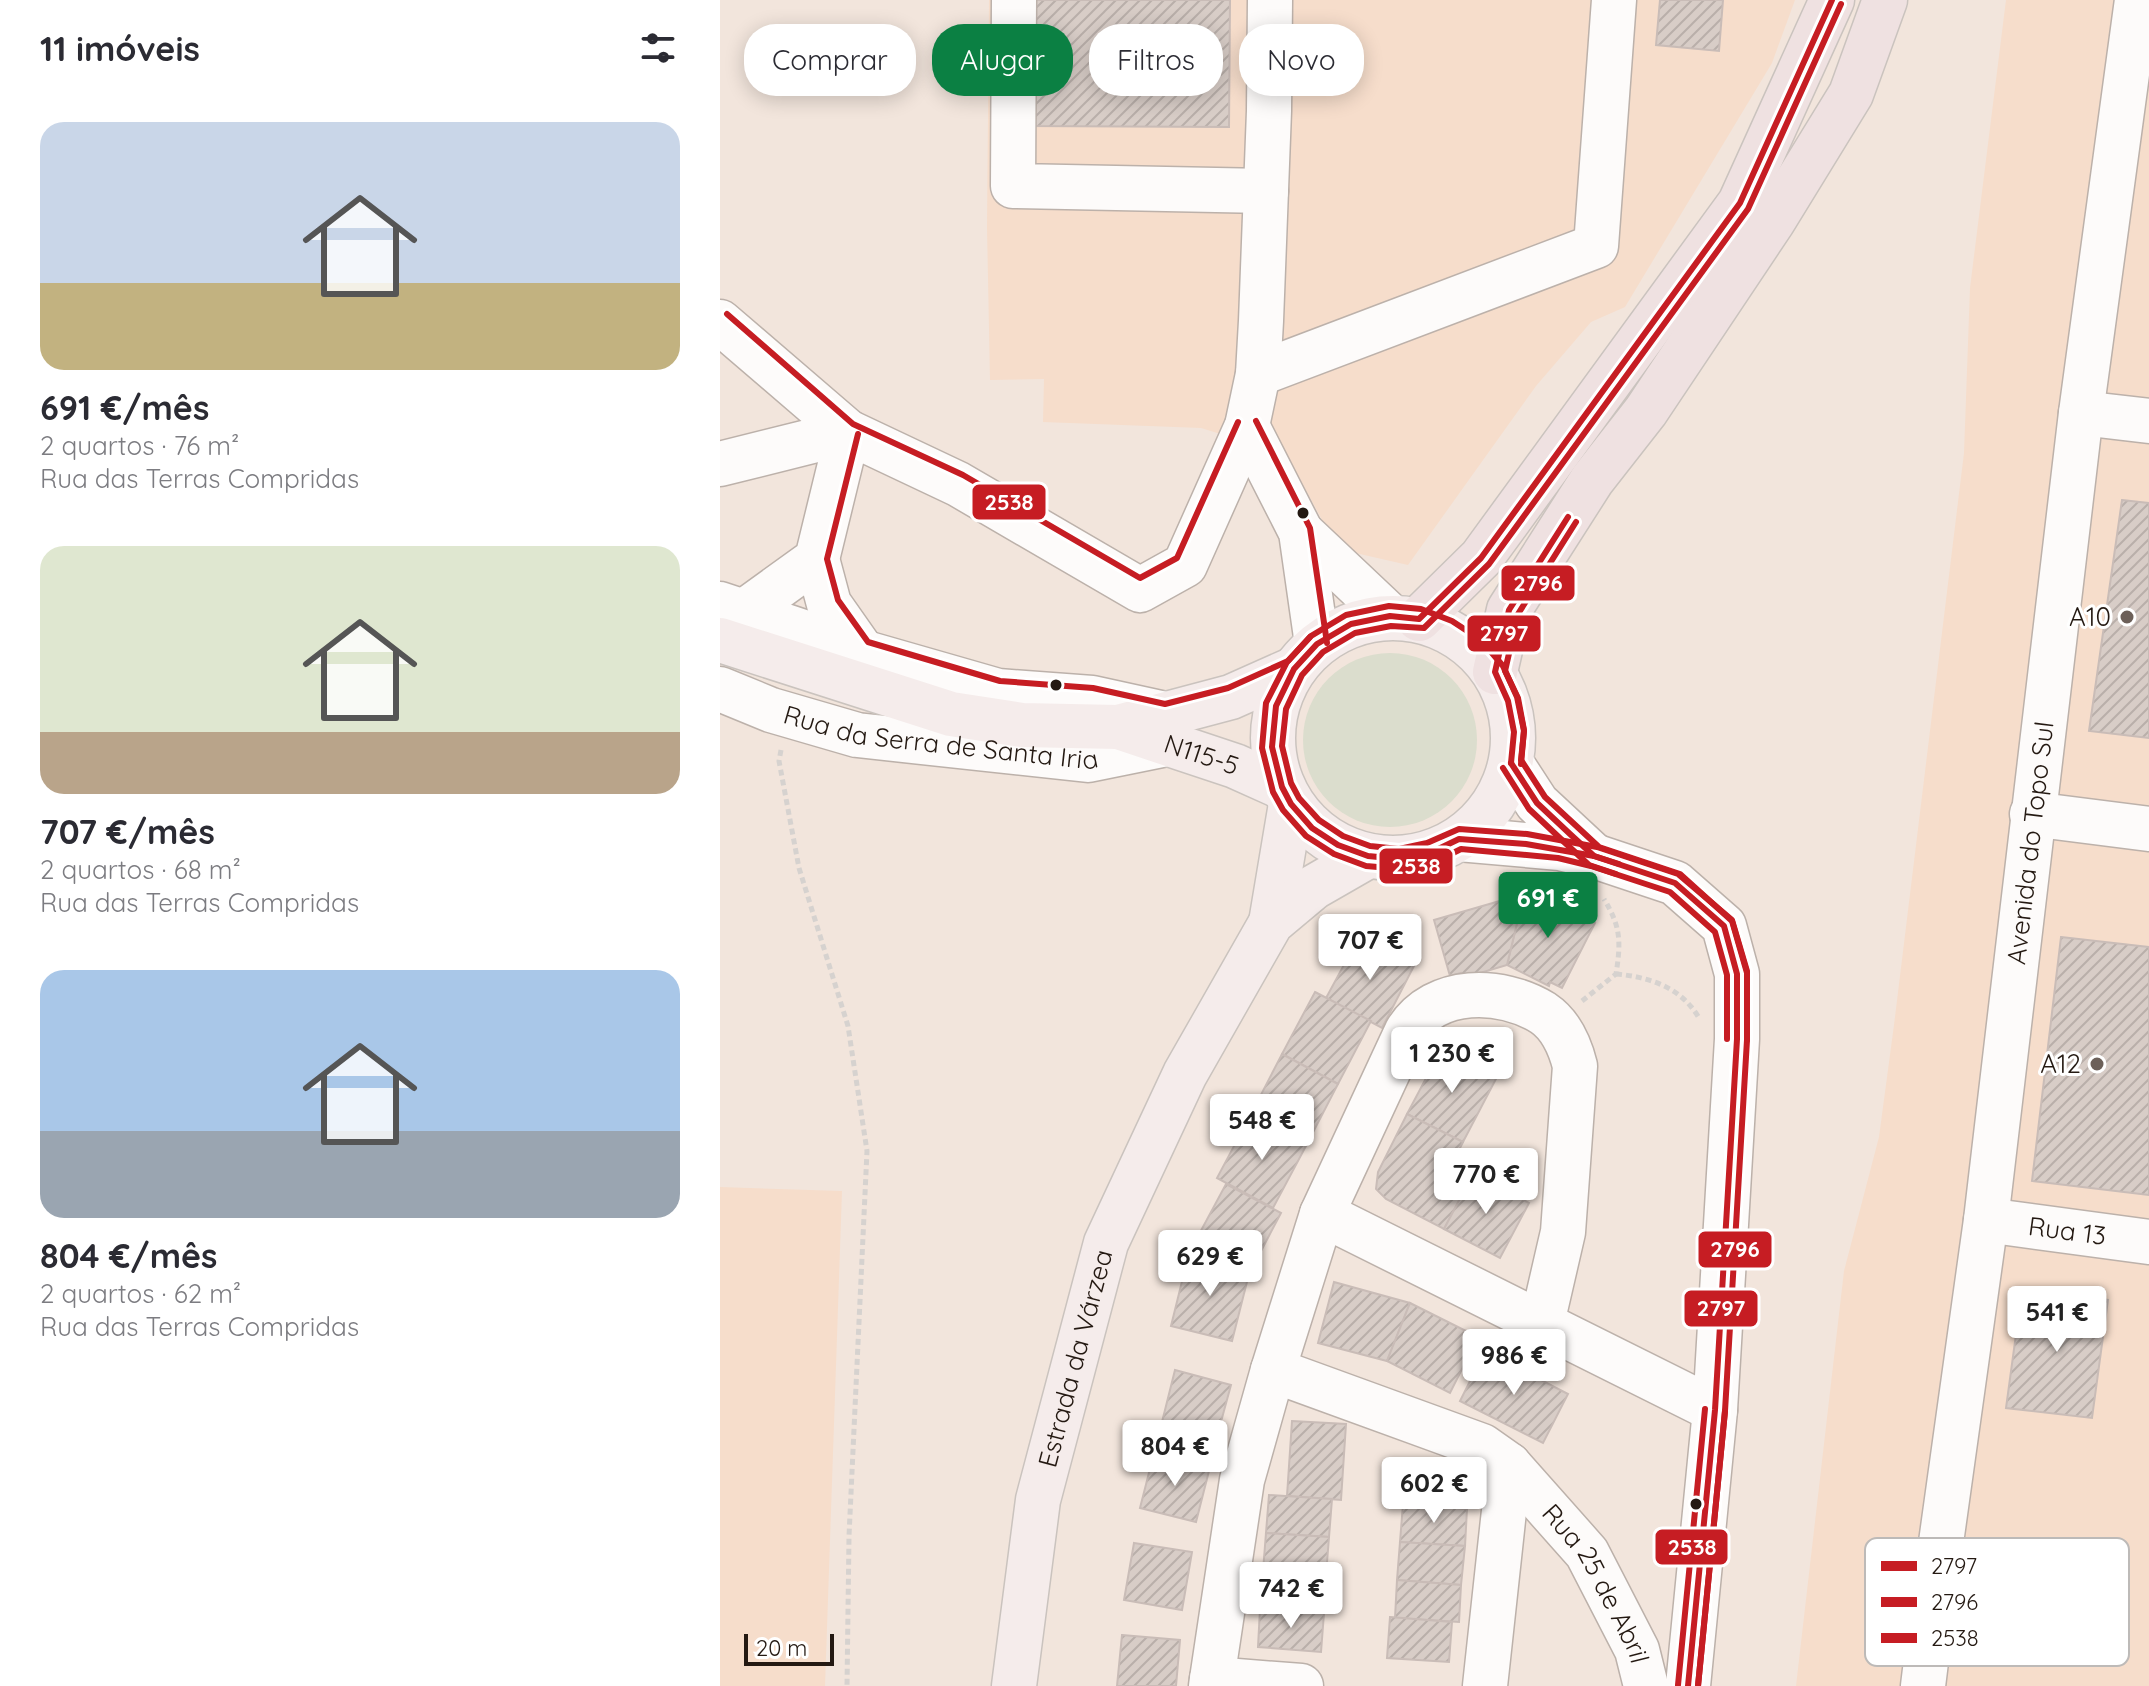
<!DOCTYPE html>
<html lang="pt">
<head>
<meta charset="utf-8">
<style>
  body { margin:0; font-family:Quicksand,sans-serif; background:#f2f2f3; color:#2b2b33; height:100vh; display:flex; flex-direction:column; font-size:30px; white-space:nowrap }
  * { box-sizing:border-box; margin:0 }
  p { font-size:26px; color:#7c7c81 }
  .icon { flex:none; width:44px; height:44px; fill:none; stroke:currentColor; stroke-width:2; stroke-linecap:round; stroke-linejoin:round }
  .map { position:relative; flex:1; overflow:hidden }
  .panel { display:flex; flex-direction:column; background:#fff; width:720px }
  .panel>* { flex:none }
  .guide { position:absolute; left:24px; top:24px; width:760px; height:72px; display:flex; gap:16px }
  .scale { position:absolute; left:24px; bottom:20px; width:90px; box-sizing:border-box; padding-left:8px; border:4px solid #241912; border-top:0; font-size:22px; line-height:28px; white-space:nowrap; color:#241912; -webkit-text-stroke:6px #fff; paint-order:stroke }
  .price { position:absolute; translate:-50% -68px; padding:0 18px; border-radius:8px; background:#fff; color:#222; font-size:26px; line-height:52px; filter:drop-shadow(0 2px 4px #0008) }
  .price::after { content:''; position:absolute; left:50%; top:48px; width:24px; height:18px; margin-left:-12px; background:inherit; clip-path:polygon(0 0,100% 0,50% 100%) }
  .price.selected { background:#0b8043; color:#fff }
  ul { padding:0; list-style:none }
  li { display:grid; align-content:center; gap:16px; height:424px; padding:0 40px }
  li span { display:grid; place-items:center; height:248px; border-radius:24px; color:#555 }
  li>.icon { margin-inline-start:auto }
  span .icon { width:144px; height:144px; fill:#fffc; stroke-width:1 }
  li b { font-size:34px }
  h2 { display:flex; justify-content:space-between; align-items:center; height:96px; padding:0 40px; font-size:34px }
  .chip { padding:0 28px; border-radius:32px; background:#fff; box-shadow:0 4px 20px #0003; font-size:28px; line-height:72px }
  .chip.selected { background:#0b8043; color:#fff }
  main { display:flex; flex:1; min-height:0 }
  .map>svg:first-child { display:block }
  .built { fill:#f6ddcb }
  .green { fill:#dbddcd }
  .building { fill:url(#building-hatch); stroke:#c9bcb7; stroke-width:2 }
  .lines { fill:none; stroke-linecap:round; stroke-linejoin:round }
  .minor-casing { stroke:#bcb1aa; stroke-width:47 }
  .major-casing { stroke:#cac3be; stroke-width:47 }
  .highway-casing { stroke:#cac3be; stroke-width:47 }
  .path { stroke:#d6d2cf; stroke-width:5; stroke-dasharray:6 4; stroke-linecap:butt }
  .minor { stroke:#fdfbfa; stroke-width:44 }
  .major { stroke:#f5eceb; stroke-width:44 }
  .highway { stroke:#efe1e1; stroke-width:44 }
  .bus-1-casing { stroke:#fff; stroke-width:12 }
  .bus-2-casing { stroke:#fff; stroke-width:12 }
  .bus-3-casing { stroke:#fff; stroke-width:12 }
  .bus-1 { stroke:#c61d23; stroke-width:6 }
  .bus-2 { stroke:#c61d23; stroke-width:6 }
  .bus-3 { stroke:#c61d23; stroke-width:6 }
  .bus-dot { fill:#241912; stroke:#fff; stroke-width:3 }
  .poi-dot { fill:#6c6059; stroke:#fff; stroke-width:3 }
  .labels { text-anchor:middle; stroke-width:6; stroke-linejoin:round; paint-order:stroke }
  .poi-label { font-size:26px; fill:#241912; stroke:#fff; text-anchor:end }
  .street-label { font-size:26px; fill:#241912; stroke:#fff }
  .key { fill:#fff; stroke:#bdbab8; stroke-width:2 }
  .key-label { font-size:22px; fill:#241912 }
  .line-badge { stroke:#fff; stroke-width:3 }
  .badge-label { font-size:22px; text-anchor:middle; font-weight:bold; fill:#fff }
</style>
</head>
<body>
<main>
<section class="panel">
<h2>11 imóveis<svg class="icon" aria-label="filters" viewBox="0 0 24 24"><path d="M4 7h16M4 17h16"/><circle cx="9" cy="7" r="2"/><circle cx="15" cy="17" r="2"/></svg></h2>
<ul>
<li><span style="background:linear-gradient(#c9d6e8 65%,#c2b280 0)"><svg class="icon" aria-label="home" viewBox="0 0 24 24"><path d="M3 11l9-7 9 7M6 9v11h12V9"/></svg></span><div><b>691 €/mês</b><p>2 quartos · 76 m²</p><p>Rua das Terras Compridas</p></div></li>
<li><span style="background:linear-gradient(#dfe7d0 75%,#b9a48a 0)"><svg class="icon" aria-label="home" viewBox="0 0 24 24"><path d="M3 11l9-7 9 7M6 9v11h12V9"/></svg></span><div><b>707 €/mês</b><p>2 quartos · 68 m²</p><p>Rua das Terras Compridas</p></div></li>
<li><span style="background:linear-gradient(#a9c7e8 65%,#9aa5b1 0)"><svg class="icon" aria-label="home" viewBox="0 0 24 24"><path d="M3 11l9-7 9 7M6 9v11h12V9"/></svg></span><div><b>804 €/mês</b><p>2 quartos · 62 m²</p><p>Rua das Terras Compridas</p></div></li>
</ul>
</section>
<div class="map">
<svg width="1429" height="1686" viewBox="0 0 1429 1686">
  <defs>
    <pattern id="building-hatch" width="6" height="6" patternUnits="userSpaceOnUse" patternTransform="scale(2)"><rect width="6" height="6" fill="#d8cdc7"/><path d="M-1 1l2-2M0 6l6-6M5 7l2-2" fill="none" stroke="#b9afaa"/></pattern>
  </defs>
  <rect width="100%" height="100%" fill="#f2e5dc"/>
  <g class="built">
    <path d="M269,0H1075L1052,63L905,307L871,322L816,386L688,565L618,549L566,454L481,428L323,422L324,379L270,380L267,227Z"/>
    <path d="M1286,0H1429V1686H1076L1124,1271L1159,1137L1174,1025L1244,453L1250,288Z"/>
    <path d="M0,1187L122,1191L105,1686H0Z"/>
  </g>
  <circle class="green" cx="670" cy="740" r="87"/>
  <g class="building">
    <path d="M305,0H510L509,127L304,126Z"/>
    <path d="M940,0H1003L999,51L936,45Z"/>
    <path d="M1402,500L1429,503V738L1369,731Z"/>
    <path d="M813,891L875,923L842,988L830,982L829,986L787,965L804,894Z"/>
    <path d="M804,894L787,965L743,978L741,973L730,976L714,920Z"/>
    <path d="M639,937L694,966L662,1028L606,998Z"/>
    <path d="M1341,937L1429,947V1195L1312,1181Z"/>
    <path d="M595,992L651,1021L618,1084L562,1054Z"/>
    <path d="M722,1048L777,1077L743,1142L687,1114Z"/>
    <path d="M562,1054L618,1084L586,1146L530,1116Z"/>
    <path d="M687,1114L743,1142L736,1156L741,1168L753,1174L724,1229L666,1199L656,1189L658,1172Z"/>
    <path d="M530,1116L586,1146L553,1208L497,1178Z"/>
    <path d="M753,1174L809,1203L780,1258L724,1229Z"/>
    <path d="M506,1184L561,1213L529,1274L469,1253Z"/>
    <path d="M469,1253L529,1274L512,1341L451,1326Z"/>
    <path d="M614,1282L690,1303L667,1361L598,1343Z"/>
    <path d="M1302,1290L1388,1300L1372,1418L1286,1408Z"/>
    <path d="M690,1303L758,1337L730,1393L667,1361Z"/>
    <path d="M765,1351L848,1394L823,1443L740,1401Z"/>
    <path d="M455,1370L511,1385L496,1440L441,1426Z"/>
    <path d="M572,1421L626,1424L621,1500L567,1496Z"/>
    <path d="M434,1453L490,1467L476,1522L420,1508Z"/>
    <path d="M672,1465L736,1469L733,1507L670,1503Z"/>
    <path d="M549,1495L612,1499L609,1537L546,1533Z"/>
    <path d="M683,1504L747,1509L745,1546L680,1542Z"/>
    <path d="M546,1533L609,1537L606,1575L543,1571Z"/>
    <path d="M680,1542L745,1546L741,1585L677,1580Z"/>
    <path d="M414,1543L472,1552L462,1610L404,1600Z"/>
    <path d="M543,1571L606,1575L604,1613L540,1609Z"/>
    <path d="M677,1580L741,1585L739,1622L675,1618Z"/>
    <path d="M540,1609L604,1613L601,1652L538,1647Z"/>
    <path d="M670,1617L732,1622L729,1662L667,1658Z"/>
    <path d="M402,1635L460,1640L456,1686H397Z"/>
  </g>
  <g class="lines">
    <g class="minor-casing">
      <g id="minor">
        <path d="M294,0L293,186L546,191"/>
        <path d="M0,322L128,432L238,484L420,590L465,565L527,426L538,374L541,321L549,111L550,0"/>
        <path d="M538,374L876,246L894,0"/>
        <path d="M1361,413L1429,421"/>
        <path d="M527,426L581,532L597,644"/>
        <path d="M0,464L128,432"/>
        <path d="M581,532L670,616"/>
        <path d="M97,559L109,604L142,651"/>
        <path d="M0,604L149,654L278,691L372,698L445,714"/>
        <path d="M25,611L97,559L128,432"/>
        <path id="s1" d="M0,689L51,710L137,735L368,760L447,744"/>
        <path d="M791,763L817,803L874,856"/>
        <path d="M1312,814L1429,829"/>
        <path d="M739,839L840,848L874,856L955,883L1004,926L1017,974V1039L995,1410L968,1686"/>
        <path d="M602,1214L995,1410"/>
        <path id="s2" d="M1266,1220L1429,1242"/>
        <path id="s3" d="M553,1370L762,1446L789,1465L867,1553L917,1650L926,1686"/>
        <path d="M492,1679L581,1686"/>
        <path d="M491,1686L522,1480L553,1370L602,1214L687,1031C715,986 781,987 823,1013C841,1025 850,1046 855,1066L843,1232L822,1323"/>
        <path d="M765,1686L789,1465"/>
        <path id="s4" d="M1203,1686L1218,1564L1266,1220L1361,413L1417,0"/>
      </g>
    </g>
    <g class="major-casing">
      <g id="major">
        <circle cx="673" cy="738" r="120"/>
        <path d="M0,640L231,714L302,725L398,727L511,697L574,669"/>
        <path id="s5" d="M398,727L515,766L562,787"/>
        <path d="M551,923L571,804"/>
        <path id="s6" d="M294,1686L318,1500L386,1243L465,1074L551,923L594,887L648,856"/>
      </g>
    </g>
    <g class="highway-casing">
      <g id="highway">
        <path d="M699,619L761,558L1020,203L1112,0"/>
        <path d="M775,672L789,610L872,480L926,411L1053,221L1131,94L1165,0"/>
      </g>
    </g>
    <g class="path">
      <path d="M61,750L59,761L79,868L128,1026L147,1151L129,1536L127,1686"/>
      <path d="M896,974C929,977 961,987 979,1018"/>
      <path d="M862,1001L896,974C901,942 901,927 884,899"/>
    </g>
    <use href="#minor" class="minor"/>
    <use href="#major" class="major"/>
    <use href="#highway" class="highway"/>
    <g class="bus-1-casing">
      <g id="bus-1">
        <path d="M791,763L817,803L850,834L874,856L899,864"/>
        <path d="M791,763L794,732L788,701L775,672L789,610L848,517"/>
        <path d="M968,1686L995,1410L1017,1039V974L1004,926L955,883L874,856L806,844L739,839L710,853L679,859L648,856L618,845L592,828L571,804L562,787L552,747L556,706L574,669L597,644L631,624L670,616L699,619L761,558L1020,203L1112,0"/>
      </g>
    </g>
    <g class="bus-2-casing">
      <g id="bus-2">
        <path d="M801,764L804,730L798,698L785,671L798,614L856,522"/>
        <path d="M783,768L809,809L843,841L869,865L896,874"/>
        <path d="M978,1686L1005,1411L1027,1040V971L1012,920L958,874L877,847L807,834L739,829L707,843L679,849L650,846L623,836L599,820L579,798L571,783L562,746L566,709L582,675L603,652L635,633L671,626L704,628L769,564L1028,209L1121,4"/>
      </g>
    </g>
    <g class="bus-3-casing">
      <g id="bus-3">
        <path d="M7,314L133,424L243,475L420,578L457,558L518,422"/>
        <path d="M536,421L590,528L607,643"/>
        <path d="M138,434L107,559L118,600L148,642L280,681L373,688L445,704L508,688L568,661L590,637"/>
        <path d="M1007,1039V975L995,932L950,892L871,866L838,858L741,849L713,863L681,869L646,866L614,854L586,836L563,810L553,792L542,748L546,703L567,662L591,636L626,615L669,606L701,609L732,621L761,640L783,666L797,697L804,731L801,760L825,797L879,847L960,874L1012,921L1027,973V1040"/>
        <path d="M958,1685L985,1409"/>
        <path d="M978,1686L1005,1411"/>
      </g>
    </g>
    <use href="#bus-1" class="bus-1"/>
    <use href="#bus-2" class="bus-2"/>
    <use href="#bus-3" class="bus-3"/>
  </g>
  <g class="bus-dot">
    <circle cx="583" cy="513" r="7"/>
    <circle cx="336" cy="685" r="7"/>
    <circle cx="976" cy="1504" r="7"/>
  </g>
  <g class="poi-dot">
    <circle cx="1407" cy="617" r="8"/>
    <circle cx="1377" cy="1064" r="8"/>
  </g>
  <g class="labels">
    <g class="poi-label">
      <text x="1391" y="626">A10</text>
      <text x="1361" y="1073">A12</text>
    </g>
    <g class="street-label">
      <text dy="9" stroke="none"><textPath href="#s1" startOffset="228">Rua da Serra de Santa Iria</textPath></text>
      <text dy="9" stroke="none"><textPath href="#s5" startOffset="88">N115-5</textPath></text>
      <text dy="9" stroke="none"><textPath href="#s4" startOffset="850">Avenida do Topo Sul</textPath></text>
      <text dy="9" stroke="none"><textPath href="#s2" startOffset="82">Rua 13</textPath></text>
      <text dy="9" stroke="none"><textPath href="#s6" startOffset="334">Estrada da Várzea</textPath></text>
      <text dy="9" stroke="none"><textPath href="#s3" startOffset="404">Rua 25 de Abril</textPath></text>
    </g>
  </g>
  <rect x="1145" y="1538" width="264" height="128" rx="12" class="key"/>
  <rect x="1161" y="1561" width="36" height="10" fill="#c61d23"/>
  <rect x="1161" y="1597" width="36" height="10" fill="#c61d23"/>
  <rect x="1161" y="1633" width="36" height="10" fill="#c61d23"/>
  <g class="key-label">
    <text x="1211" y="1574">2797</text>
    <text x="1211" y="1610">2796</text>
    <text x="1211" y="1646">2538</text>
  </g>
  <g class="line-badge">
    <rect x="251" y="483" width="76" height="38" rx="8" fill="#c61d23"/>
    <rect x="780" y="564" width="76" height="38" rx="8" fill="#c61d23"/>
    <rect x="746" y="614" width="76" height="39" rx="8" fill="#c61d23"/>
    <rect x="658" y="847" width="76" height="38" rx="8" fill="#c61d23"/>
    <rect x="977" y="1230" width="76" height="39" rx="8" fill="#c61d23"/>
    <rect x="963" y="1289" width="76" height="39" rx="8" fill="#c61d23"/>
    <rect x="934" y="1528" width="75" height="38" rx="8" fill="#c61d23"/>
  </g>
  <g class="badge-label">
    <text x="289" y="510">2538</text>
    <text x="818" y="591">2796</text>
    <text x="784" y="641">2797</text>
    <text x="696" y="874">2538</text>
    <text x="1015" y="1257">2796</text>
    <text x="1001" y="1316">2797</text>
    <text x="972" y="1555">2538</text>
  </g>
</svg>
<div class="scale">20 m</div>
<b class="price selected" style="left:828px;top:940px">691 €</b>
<b class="price" style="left:650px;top:982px">707 €</b>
<b class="price" style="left:732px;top:1095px">1 230 €</b>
<b class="price" style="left:542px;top:1162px">548 €</b>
<b class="price" style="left:766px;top:1216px">770 €</b>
<b class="price" style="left:490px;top:1298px">629 €</b>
<b class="price" style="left:1337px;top:1354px">541 €</b>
<b class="price" style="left:794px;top:1397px">986 €</b>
<b class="price" style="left:455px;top:1488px">804 €</b>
<b class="price" style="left:714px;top:1525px">602 €</b>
<b class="price" style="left:571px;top:1630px">742 €</b>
<div class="guide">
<a class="chip">Comprar</a>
<a class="chip selected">Alugar</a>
<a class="chip">Filtros</a>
<a class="chip">Novo</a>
</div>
</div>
</main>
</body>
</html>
